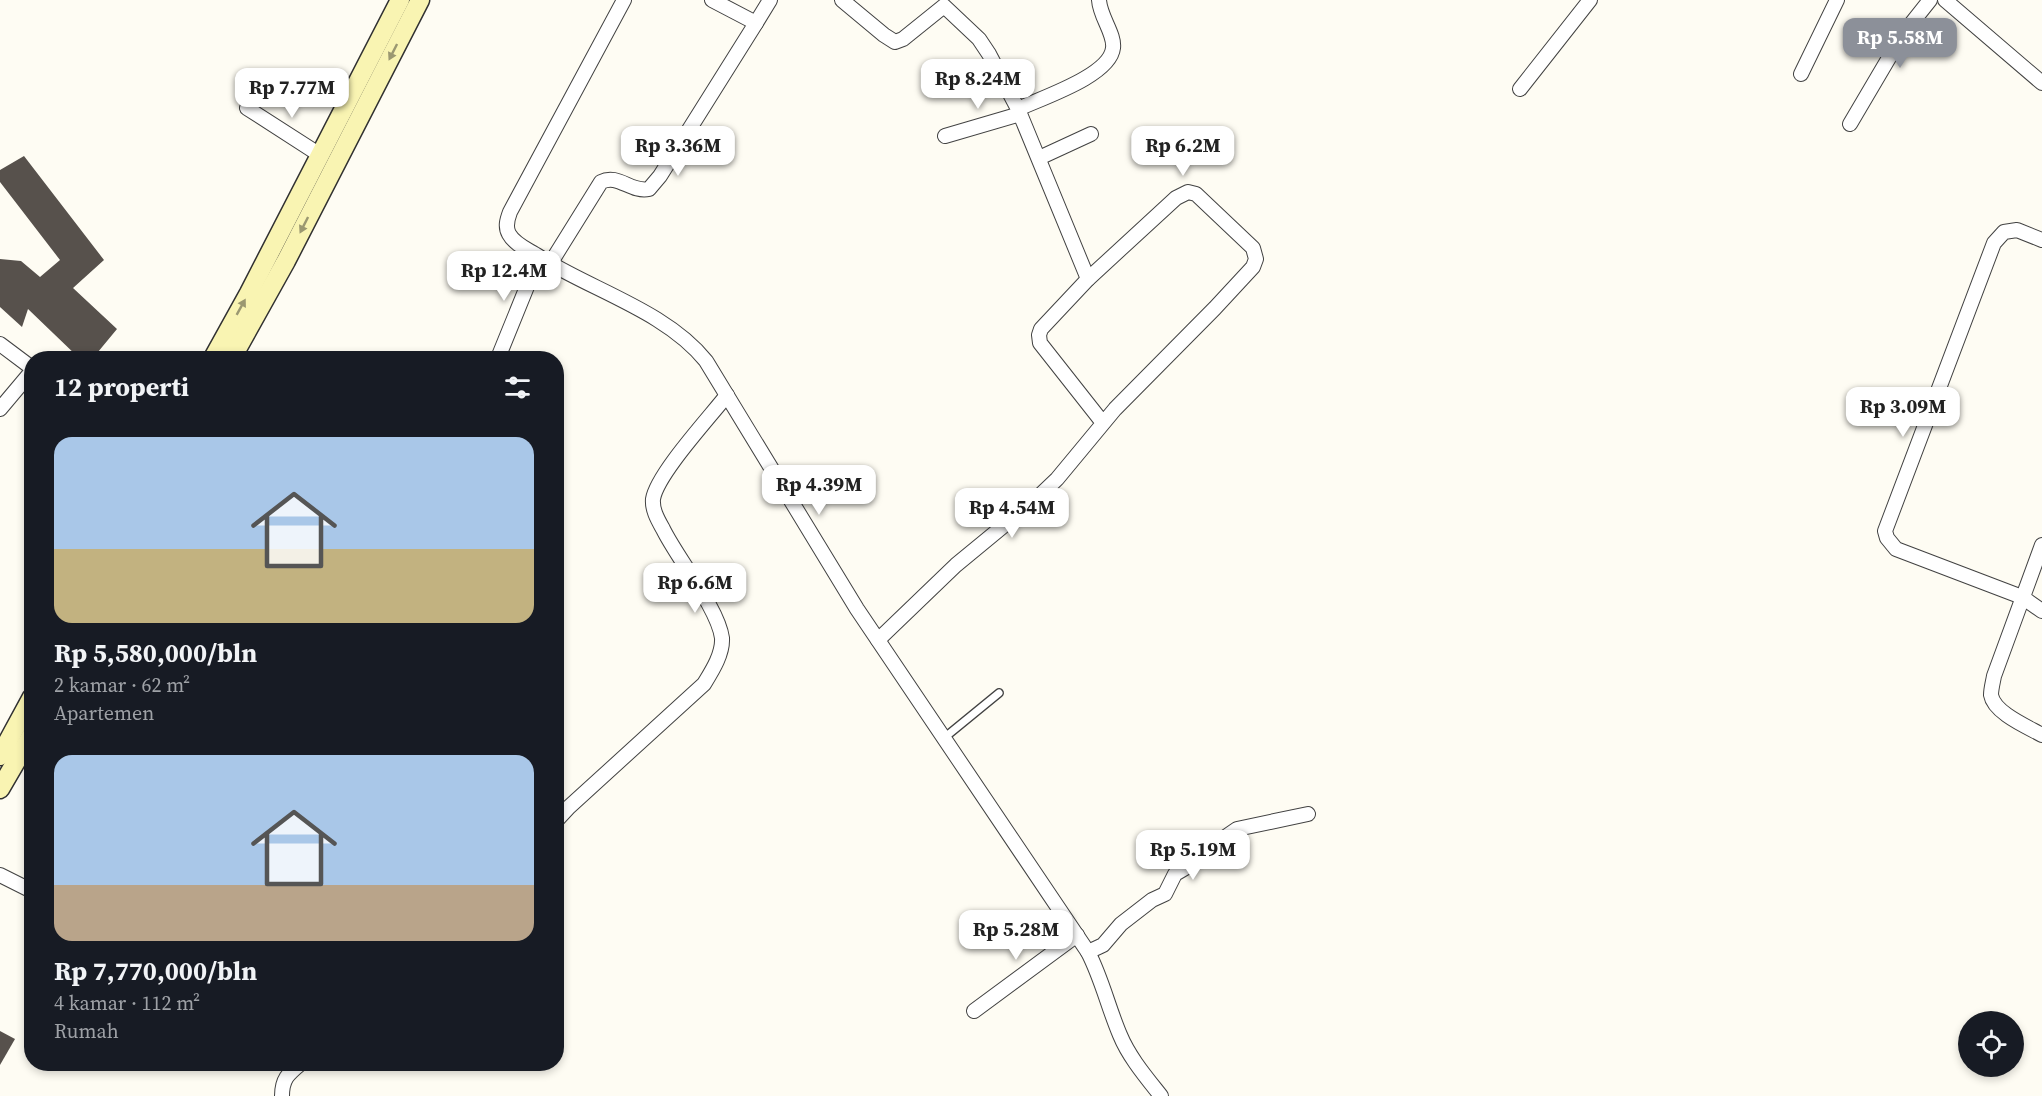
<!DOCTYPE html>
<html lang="id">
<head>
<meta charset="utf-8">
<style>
  body { margin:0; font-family:"Source Serif 4",serif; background:#20242c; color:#f1f3f6; height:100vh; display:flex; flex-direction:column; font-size:22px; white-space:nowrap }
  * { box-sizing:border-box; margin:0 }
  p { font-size:20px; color:#9ea1a6 }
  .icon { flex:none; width:33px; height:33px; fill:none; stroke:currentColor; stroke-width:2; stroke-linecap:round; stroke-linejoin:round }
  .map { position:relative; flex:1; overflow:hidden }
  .drawer { position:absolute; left:24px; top:351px; width:540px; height:720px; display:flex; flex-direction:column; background:#171b24; border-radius:24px; box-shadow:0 3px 9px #0003 }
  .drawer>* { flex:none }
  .tools { position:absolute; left:1958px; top:1011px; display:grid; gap:12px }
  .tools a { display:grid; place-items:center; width:66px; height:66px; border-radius:50%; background:#171b24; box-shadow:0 3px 9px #0003; font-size:30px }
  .price { position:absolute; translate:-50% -51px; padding:0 14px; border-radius:12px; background:#fff; color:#222; font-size:20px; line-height:39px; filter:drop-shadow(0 2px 3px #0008) }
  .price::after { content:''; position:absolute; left:50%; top:36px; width:18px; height:14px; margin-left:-9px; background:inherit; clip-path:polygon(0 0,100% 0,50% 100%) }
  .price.current { background:#8c9099; color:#fff }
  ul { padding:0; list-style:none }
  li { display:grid; align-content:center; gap:12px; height:318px; padding:0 30px }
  li span { display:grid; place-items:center; height:186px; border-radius:18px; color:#555 }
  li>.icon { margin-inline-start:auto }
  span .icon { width:108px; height:108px; fill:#fffc; stroke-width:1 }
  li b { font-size:26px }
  h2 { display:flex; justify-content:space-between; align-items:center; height:72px; padding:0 30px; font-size:26px }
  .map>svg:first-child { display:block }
  .building { fill:#57514c }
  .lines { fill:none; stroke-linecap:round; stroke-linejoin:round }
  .lane-casing { stroke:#424242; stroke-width:10 }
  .street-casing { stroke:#424242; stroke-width:16 }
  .secondary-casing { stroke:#313131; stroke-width:21 }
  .lane { stroke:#fff; stroke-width:7 }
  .street { stroke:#fff; stroke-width:14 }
  .secondary { stroke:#f9f4b2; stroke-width:18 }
  .oneway { fill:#9b9871 }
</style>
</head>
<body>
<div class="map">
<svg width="2042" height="1096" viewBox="0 0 2042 1096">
  <rect width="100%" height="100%" fill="#fefcf3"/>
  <g class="building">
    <path d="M24,156L104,260L73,288L117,329L93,358H79L28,309L22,327L0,307V259L21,261L40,277L60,260L0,182V170Z"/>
    <path d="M0,1031L15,1039L0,1065Z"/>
  </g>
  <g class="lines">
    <g class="lane-casing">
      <path id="lane" d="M944,738L999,693"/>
    </g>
    <g class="street-casing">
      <g id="street">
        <path d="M624,0L510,212C507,220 505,227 509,234C515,245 529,250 538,256C591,290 666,311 706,361L857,609L1088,952C1102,979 1108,1007 1120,1035C1129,1057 1146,1077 1161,1096"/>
        <path d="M712,0L756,23L770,0"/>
        <path d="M842,0L884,35L895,42L903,39L944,6L979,39L989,54L1018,109L1088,279"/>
        <path d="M1945,0L2042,83"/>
        <path d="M1801,74L1837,0"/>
        <path d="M1520,89L1590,0"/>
        <path d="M247,108L320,155"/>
        <path d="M1018,109C1041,98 1110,76 1113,48C1115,34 1100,17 1099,0"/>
        <path d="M1850,124L1903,34L1930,0"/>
        <path d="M945,136L1020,114"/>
        <path d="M1039,158L1091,134"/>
        <path d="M2042,240L2017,230L2004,232L1994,243L1885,531L1887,538L1896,549L2022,597L2042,611"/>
        <path d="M550,264L601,182C618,173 631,193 649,189L660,176L756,23"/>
        <path d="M0,344L32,368"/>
        <path d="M498,358L539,257"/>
        <path d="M0,409L32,371"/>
        <path d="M2042,545L1994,676C1993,682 1991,689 1991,695C1994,713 2028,727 2042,735"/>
        <path d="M878,640L956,565L1035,500L1057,479L1115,409L1215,308L1253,267L1256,259L1253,248L1196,194L1188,192L1176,198L1088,279L1041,329L1039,335L1040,343L1103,423"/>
        <path d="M556,821L569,807L704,684C712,671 723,654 722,638C718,608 677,558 663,529C658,520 652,510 653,499C657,474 710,417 727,395"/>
        <path d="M0,875L32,891"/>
        <path d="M1088,952L1103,945L1121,924L1152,900L1165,894L1175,874L1192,864L1205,851L1237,829L1308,814"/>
        <path d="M974,1011L1077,935"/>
        <path d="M282,1096C282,1079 288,1074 300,1064"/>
      </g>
    </g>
    <g class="secondary-casing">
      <g id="secondary">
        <path d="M213,358L249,293L400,0"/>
        <path d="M232,358L286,261L420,0"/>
        <path d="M0,756L32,697"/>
        <path d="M0,789L32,734"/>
      </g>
    </g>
    <use href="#lane" class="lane"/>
    <use href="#street" class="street"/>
    <use href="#secondary" class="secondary"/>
  </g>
  <defs><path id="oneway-solid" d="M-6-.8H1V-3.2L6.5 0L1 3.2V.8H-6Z" transform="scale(1.5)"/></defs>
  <g class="oneway">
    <use href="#oneway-solid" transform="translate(393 52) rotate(117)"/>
    <use href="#oneway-solid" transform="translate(304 225) rotate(117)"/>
    <use href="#oneway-solid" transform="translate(241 307) rotate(-61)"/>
  </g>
</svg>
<div class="tools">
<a><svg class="icon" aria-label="locate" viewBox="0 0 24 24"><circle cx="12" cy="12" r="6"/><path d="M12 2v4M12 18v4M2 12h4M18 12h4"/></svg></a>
</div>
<b class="price current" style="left:1900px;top:69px">Rp 5.58M</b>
<b class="price" style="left:978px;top:110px">Rp 8.24M</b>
<b class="price" style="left:292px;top:119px">Rp 7.77M</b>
<b class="price" style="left:678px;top:177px">Rp 3.36M</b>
<b class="price" style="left:1183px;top:177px">Rp 6.2M</b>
<b class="price" style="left:504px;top:302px">Rp 12.4M</b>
<b class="price" style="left:1903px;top:438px">Rp 3.09M</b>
<b class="price" style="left:819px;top:516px">Rp 4.39M</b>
<b class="price" style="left:1012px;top:539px">Rp 4.54M</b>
<b class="price" style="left:695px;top:614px">Rp 6.6M</b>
<b class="price" style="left:1193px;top:881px">Rp 5.19M</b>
<b class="price" style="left:1016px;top:961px">Rp 5.28M</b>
<section class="drawer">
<h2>12 properti<svg class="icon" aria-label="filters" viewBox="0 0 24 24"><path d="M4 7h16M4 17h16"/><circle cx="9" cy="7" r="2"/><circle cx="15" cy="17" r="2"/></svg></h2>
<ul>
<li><span style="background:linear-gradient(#a9c7e8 60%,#c2b280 0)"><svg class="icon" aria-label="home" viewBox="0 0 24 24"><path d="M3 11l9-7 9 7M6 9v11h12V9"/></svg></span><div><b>Rp 5,580,000/bln</b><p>2 kamar · 62 m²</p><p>Apartemen</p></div></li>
<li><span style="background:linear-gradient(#a9c7e8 70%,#b9a48a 0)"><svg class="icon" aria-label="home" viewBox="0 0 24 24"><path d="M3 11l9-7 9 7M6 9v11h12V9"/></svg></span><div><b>Rp 7,770,000/bln</b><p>4 kamar · 112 m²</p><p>Rumah</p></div></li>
</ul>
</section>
</div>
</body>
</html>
